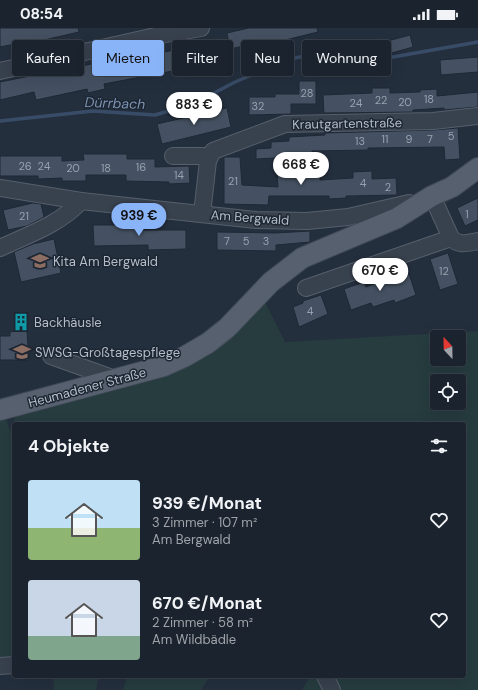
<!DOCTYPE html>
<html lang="de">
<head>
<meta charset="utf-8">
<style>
  body { margin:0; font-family:"DM Sans",sans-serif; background:#282f3a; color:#f1f3f6; height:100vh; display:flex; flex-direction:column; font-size:15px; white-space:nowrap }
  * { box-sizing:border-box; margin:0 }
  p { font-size:13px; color:#a0a4aa }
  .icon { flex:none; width:22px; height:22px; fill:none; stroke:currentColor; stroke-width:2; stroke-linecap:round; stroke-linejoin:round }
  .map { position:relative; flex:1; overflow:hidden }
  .drawer { position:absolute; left:12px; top:394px; width:454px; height:256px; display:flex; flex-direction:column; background:#1b232e; border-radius:4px; box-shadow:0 4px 16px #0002,0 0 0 1px #39404a }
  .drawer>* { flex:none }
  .banner { position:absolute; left:12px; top:12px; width:454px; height:36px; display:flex; gap:8px }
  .needle { width:26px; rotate:338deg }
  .buttons { position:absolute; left:430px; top:302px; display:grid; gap:8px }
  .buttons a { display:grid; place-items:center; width:36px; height:36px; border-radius:4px; background:#1b232e; box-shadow:0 4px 16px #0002,0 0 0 1px #39404a; font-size:20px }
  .price { position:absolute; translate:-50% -34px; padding:0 9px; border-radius:14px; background:#fff; color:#222; font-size:13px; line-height:26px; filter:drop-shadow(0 1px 2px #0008) }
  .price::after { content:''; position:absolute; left:50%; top:24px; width:12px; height:9px; margin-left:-6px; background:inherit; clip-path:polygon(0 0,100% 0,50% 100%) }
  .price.on { background:#8ab4f8; color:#111 }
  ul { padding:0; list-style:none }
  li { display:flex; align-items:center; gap:12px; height:100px; padding:0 16px }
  li span { display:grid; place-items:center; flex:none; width:112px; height:80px; border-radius:4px; color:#555 }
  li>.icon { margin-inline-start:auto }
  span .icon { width:48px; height:48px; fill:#fffc; stroke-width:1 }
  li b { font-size:17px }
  h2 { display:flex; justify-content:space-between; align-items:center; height:48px; padding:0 16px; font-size:17px }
  .tag { padding:0 14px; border-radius:4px; background:#1b232e; box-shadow:0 4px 16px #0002,0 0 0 1px #39404a; font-size:14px; line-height:36px }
  .tag.on { background:#8ab4f8; color:#111 }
  .status { display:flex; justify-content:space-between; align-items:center; height:28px; padding:0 20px; background:#1b232e; direction:ltr }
  .status svg { height:11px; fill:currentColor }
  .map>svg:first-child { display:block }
  .green { fill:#263c3f; fill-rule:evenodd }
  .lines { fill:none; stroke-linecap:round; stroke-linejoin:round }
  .stream { stroke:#394c67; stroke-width:3.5 }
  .building { fill:#455162; stroke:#1f2835 }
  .minor-casing { stroke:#565f6c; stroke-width:18 }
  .major-casing { stroke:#414a57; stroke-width:22 }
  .minor { stroke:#38414e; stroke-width:16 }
  .major { stroke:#56606e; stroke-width:20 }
  .labels { text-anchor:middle; stroke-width:3; stroke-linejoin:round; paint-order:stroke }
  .number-label { font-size:11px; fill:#98a1af }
  .street-label { font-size:13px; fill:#b4bcc9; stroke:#1d2633 }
  .poi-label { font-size:13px; fill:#b4bcc9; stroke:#1d2633; text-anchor:start }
  .water-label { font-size:14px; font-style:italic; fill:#7c92b1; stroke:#1d2633 }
</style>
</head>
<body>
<div class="status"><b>08:54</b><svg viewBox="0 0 49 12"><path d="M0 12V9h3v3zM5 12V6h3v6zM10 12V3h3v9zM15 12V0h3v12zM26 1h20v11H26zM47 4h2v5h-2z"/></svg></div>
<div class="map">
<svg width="478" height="662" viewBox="0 0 478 662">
  <rect width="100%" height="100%" fill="#242f3e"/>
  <g class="green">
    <path d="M265,274L285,314L478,303V662H302L310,648H464V396H14V636L0,638V391L6,390L10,403L16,387L105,362ZM437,309H459V331H437ZM437,353H459V375H437Z"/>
    <path d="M53,648H99L96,662H54Z"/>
    <path d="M127,648H210L201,662H123Z"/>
  </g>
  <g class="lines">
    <path class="stream" d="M0,93L93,83L155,87L193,76L235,54L290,31L310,27L330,28L359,35L478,14"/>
  </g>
  <g class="building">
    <path d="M0,0H78L79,4L31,15L30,13L0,19Z"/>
    <path d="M249,0H317L318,4L273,15L272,12L230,21L227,5Z"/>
    <path d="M410,7L413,19L381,28L356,32L355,14H384Z"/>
    <path d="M224,17L229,38L198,44L194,23Z"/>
    <path d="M174,22L178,42L104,56L105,61L88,65L87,61L36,72L34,64L0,72V54L45,45L46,48L98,34L99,38Z"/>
    <path d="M478,29V44L441,47L440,32Z"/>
    <path d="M299,53H316V76H291V86L249,87V69H275V66H299Z"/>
    <path d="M372,60H390V65L420,64V62L437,61V68L478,64V79L444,82V80L413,82V84L324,85L323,67L372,65Z"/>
    <path d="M227,80L231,99L162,116L157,96Z"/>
    <path d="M458,100L460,131L445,132L444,119L368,120V122L312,123V128L256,131V121L271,120V114L289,113V109L325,107V105L433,102Z"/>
    <path d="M83,126H127V131H155V139L189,138L190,155L169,156V154L126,153V147H86V153H62V150L38,151V148H0V128H62V133L84,132Z"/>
    <path d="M224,129H240L242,157L278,159L277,146H320V152L353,150V144L372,143V151L396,150L397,167L346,168V170L329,171V168H269L268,177L224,176Z"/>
    <path d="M478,170V192L465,198L457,180Z"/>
    <path d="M33,175L41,176L44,189L27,198L8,202L3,182Z"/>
    <path d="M93,197H139V202H186V221L148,222V217L94,218Z"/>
    <path d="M310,203V214L276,217V223L217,222V204L276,205Z"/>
    <path d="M54,211L61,245L21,254L14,224L33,216Z"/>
    <path d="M448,225L458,256L440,262L430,231Z"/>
    <path d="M409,246L416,267L395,275L394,272L373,279L371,275L351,282L344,261L364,254L366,259L386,251L387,254Z"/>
    <path d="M321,267L328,286L299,299L293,279L303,275V273Z"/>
    <path d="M16,290H26L29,332H0V308H10V304L17,303Z"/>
  </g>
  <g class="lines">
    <g class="minor-casing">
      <g id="minor">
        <path d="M0,43L160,7L201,0"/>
        <path d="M173,128H210"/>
        <path d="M0,160L81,173L256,192L307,193L348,189L409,175L417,178"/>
        <path d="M432,168L451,210C459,218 467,215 478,213"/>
        <path d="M202,186L208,133L213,123L285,96L433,93L478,88"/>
        <path d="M0,220C28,207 60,196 81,173"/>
        <path d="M306,260L451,210"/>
        <path d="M51,328L115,351"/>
        <path d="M0,638L14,637"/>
        <path d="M325,648L332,662"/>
      </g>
    </g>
    <g class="major-casing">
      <path id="major" d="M0,382L164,338L184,329L208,315L227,300L271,254L302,230L397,190L432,168L452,159L478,140"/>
    </g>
    <use href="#minor" class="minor"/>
    <use href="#major" class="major"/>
  </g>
  <defs>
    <g id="school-bare" transform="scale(1.38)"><path d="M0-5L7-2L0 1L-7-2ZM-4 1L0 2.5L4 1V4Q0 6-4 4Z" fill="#8d6e63" stroke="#1d2633" stroke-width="2.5" paint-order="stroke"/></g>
    <g id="building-bare" transform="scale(1.38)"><path d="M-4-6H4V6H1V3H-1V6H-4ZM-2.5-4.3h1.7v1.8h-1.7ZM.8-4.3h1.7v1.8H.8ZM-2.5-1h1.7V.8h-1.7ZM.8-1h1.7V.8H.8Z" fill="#0f9aa8" stroke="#1d2633" stroke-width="2.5" paint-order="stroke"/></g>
  </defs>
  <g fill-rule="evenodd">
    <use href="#school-bare" x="40" y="233"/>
    <use href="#building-bare" x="21" y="294"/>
    <use href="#school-bare" x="22" y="324"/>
  </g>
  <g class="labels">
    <g class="number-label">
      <text x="307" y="69">28</text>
      <text x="429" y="75">18</text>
      <text x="381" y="76">22</text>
      <text x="405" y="78">20</text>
      <text x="356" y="79">24</text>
      <text x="258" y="82">32</text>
      <text x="451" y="112">5</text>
      <text x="385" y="115">11</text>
      <text x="409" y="115">9</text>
      <text x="430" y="115">7</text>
      <text x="360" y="117">13</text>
      <text x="25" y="142">26</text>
      <text x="44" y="142">24</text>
      <text x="141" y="143">16</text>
      <text x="73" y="144">20</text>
      <text x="106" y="144">18</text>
      <text x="179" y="151">14</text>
      <text x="233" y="157">21</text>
      <text x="363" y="159">4</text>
      <text x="388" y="163">2</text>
      <text x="467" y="190">1</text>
      <text x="24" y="192">21</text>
      <text x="227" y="217">7</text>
      <text x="246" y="217">5</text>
      <text x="266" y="217">3</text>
      <text x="444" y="247">12</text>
      <text x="310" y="287">4</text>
    </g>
    <g class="street-label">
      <text transform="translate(347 95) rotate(-1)" y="5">Krautgartenstraße</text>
      <text transform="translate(250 189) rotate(4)" y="5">Am Bergwald</text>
      <text transform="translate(87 359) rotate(-15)" y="5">Heumadener Straße</text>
    </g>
    <g class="poi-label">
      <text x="53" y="238">Kita Am Bergwald</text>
      <text x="34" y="299">Backhäusle</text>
      <text x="35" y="329">SWSG-Großtagespflege</text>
    </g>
    <g class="water-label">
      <text transform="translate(115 75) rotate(2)" y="5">Dürrbach</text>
    </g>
  </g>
</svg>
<div class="buttons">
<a><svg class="needle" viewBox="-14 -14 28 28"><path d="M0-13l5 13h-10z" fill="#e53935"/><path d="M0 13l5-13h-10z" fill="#a0a4aa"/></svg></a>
<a><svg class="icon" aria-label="locate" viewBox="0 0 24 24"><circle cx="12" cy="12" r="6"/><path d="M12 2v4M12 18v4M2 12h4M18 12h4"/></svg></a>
</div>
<b class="price" style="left:194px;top:98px">883 €</b>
<b class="price" style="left:301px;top:158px">668 €</b>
<b class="price on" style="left:139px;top:209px">939 €</b>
<b class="price" style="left:380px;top:264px">670 €</b>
<div class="banner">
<a class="tag">Kaufen</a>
<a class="tag on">Mieten</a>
<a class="tag">Filter</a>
<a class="tag">Neu</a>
<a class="tag">Wohnung</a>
</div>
<section class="drawer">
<h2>4 Objekte<svg class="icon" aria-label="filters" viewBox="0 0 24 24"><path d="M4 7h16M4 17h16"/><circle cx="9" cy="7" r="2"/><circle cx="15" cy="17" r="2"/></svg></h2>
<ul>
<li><span style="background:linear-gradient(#bfe0f5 60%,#8fb573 0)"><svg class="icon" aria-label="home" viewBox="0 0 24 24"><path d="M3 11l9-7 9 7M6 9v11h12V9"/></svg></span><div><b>939 €/Monat</b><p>3 Zimmer · 107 m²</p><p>Am Bergwald</p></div><svg class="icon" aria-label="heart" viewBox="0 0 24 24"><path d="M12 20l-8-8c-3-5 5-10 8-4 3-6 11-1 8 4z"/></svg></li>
<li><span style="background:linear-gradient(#c9d6e8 70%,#7fa58c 0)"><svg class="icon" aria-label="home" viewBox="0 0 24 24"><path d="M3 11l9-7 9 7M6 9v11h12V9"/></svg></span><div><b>670 €/Monat</b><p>2 Zimmer · 58 m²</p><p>Am Wildbädle</p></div><svg class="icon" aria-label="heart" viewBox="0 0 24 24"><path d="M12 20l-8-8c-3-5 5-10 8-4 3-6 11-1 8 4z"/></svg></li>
</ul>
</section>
</div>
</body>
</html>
